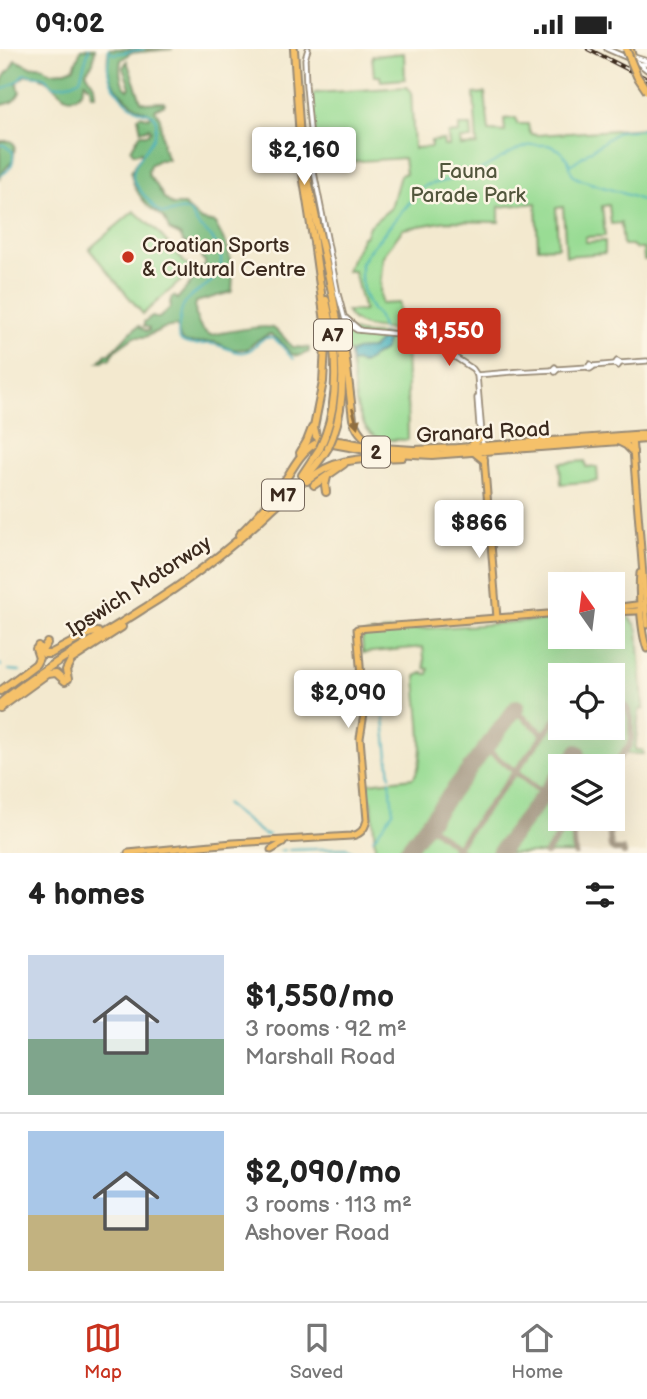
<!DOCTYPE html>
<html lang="en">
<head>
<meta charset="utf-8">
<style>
  body { margin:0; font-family:"Balsamiq Sans",sans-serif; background:#f2f2f2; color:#222; height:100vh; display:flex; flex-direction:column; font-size:26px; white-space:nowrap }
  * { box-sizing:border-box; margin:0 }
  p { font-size:23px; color:#767676 }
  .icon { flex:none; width:38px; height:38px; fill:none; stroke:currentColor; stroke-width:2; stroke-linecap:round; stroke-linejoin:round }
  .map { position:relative; height:804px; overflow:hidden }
  .drawer { display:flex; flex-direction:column; background:#fff; flex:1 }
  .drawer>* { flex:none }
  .needle { width:46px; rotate:346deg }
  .tools { position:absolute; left:548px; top:523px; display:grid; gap:14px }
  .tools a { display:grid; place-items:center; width:77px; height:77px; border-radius:0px; background:#fff; box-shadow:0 7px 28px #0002; font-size:35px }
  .price { position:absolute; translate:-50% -60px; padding:0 16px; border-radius:7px; background:#fff; color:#222; font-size:23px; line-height:46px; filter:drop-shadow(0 2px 4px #0008) }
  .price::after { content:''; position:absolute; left:50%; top:42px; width:21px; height:16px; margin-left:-10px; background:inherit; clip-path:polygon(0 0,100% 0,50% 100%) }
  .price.current { background:#c8321e; color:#fff }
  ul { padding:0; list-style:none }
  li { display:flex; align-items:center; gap:21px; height:175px; padding:0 28px }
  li+li { border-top:2px solid #e0e0e0 }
  li span { display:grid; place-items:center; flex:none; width:196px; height:140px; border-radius:0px; color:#555 }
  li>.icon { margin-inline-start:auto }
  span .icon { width:84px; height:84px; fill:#fffc; stroke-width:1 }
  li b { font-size:30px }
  h2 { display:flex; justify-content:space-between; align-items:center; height:84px; padding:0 28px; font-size:30px }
  .status { display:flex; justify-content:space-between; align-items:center; height:49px; padding:0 35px; background:#fff; direction:ltr }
  .status svg { height:19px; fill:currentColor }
  .dock { display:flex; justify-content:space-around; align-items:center; height:98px; border-top:2px solid #e0e0e0; background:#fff; font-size:19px; color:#767676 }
  .dock a { display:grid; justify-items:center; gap:4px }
  .dock .current { color:#c8321e }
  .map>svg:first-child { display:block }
  .green { fill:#99dc94; stroke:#6a8359; stroke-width:2; fill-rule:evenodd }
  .forest { fill:#7abc7e; stroke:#5a734e; stroke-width:2 }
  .water { fill:#40aebc; stroke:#3e6c6d; stroke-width:2 }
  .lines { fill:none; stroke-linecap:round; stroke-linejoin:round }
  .stream { stroke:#40aebc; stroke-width:2 }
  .taxiway { stroke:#978a76; stroke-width:6 }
  .runway { stroke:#978a76; stroke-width:16 }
  .minor-casing { stroke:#978a76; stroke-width:7 }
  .major-casing { stroke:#978a76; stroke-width:9 }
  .highway-casing { stroke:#978a76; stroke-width:10 }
  .minor { stroke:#fff; stroke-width:3.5 }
  .major { stroke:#f5c16b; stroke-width:5 }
  .highway { stroke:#f5c16b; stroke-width:6 }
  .rail-casing { stroke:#3b2a1e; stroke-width:4.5 }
  .rail { stroke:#fcf5e5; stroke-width:2; stroke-dasharray:5; stroke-linecap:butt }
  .highway-bridge-casing { stroke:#978a76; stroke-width:10; stroke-linecap:butt }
  .highway-bridge { stroke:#f5c16b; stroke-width:6 }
  .oneway { fill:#8f6e41 }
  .poi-dot { fill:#c8321e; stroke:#fcf5e5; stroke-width:2.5 }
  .labels { text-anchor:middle; stroke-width:5; stroke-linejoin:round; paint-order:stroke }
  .shield { fill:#fcf5e5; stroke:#75675a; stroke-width:2 }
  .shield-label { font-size:19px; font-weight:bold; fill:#3b2a1e }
  .park-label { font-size:21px; fill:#52563c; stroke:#fcf5e5 }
  .poi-label { font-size:21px; fill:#3b2a1e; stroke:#fcf5e5; text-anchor:start }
  .street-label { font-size:21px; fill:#3b2a1e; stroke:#fcf5e5 }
</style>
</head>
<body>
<div class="status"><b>09:02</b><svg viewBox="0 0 49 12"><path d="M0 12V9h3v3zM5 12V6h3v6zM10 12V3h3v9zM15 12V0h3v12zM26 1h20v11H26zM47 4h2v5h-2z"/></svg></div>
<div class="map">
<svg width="647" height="804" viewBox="0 0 647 804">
  <rect width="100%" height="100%" fill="#fcf5e5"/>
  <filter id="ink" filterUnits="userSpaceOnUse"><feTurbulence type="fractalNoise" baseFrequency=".0143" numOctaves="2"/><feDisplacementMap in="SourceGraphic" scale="14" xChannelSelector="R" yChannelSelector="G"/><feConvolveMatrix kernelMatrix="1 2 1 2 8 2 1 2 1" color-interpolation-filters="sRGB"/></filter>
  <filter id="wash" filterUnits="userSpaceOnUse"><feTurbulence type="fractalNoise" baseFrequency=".00686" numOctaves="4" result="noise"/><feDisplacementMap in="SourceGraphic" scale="28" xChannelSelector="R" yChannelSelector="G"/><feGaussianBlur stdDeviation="1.57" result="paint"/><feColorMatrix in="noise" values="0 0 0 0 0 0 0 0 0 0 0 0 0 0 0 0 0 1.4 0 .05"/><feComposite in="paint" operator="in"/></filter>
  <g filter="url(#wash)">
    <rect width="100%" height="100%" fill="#f3e9cf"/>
    <g class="green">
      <path d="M404,4L405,30L381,32L380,27H374L372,7Z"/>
      <path d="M407,38L411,42L414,100L416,99L431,98V92L443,91L444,97H449L448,85L459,84V77H471L472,90H460L461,97L477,96L474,45L485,44L489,82L505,83L504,70L516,69L517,75H528L529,81L531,85L538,86L647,79V211H644L643,200H636L632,196H623L621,174L611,175L609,156L602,157L605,187L585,188L586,193L605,192V204L566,207L563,158L556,159L558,198L538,199L536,154L499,158V173L446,172L403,180L383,207L380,239L381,255L399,254V281C380,279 356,282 346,262H364L354,222H347C350,210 359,201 362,188H365L369,177L391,159L400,126L406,124L404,109L316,115L311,47L315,44Z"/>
      <path d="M134,162L158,183L192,222L143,265L89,200Z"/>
      <path d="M342,275C352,286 367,285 381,285L380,292L371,300L356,301L350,304L347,302Z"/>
      <path d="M387,286L406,289L408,391C398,390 384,393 375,387C354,375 354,335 351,314L358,313L362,315L370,311L371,309L385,300L388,289Z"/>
      <path d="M585,412L586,418H597L598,432L561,435L560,414Z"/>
      <path d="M620,566C630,568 635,572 638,582L643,659L644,660L639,661L635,701H642L643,705H627L626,703L629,699L627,697L610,717L560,718V770H571L573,804H373L375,798L372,753L368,745V734L413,729C429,709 416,652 416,627L424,623L425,625H428L429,620L425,619L423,598L363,604L362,591L365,585L375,583V586L382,585V582L481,576L560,569V588H612L613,567ZM560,626H612V679H560Z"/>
    </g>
    <g class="forest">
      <path d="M81,0H95L93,14L86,23L94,36L95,46H91L90,38L85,33C83,39 83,43 77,47C62,55 55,32 41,29V27L26,26L17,33L20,43C15,53 10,55 0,56C0,41 0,28 10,21L15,11L31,18L37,17L43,18L50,23L66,22L74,19Z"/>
      <path d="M109,0H173L130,4L121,11C119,22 120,35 128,41L130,38L123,19L127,12L141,52L145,54L163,53L165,54L164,56L156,59L155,61L160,69L163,99L168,111H159L150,116L148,123L149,127L157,137L164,149L172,156H184L201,171L215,174L227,197L233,226L232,242L231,243L196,253C193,265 199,282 211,286C224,284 260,275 272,279C281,282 286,292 292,298L309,299V303L299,307L291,305L280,292L270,285L259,290L247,300C241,300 235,301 230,300C224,298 220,294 214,293C200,292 178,302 178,279L175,277L164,279L145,288H134L117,300L109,311L106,309L103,313H99L106,305H110C116,298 132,280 139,277L146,282H149V279L144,277V273L152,267L155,269H159L171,258L170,253L172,248L174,247L177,250C184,242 196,228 201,219L205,218V212L201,209L204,204L203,200L197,203L194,196L184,194L180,186L169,181C166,170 164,168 156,163C143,155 132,137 131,123L142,105L141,103L134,105L131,101L140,85H148L151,81L149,79L141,82L138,68L141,66L149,69L152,66C147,63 142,61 137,58C115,42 103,28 109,0Z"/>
      <path d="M0,92H11L15,96L13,112L5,120L0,129Z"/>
    </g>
    <path class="water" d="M381,285L387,286L388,289L385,300L371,309L370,311L361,315L357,313L351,314L350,304L356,301L371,300L380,292Z"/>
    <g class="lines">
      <g class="stream">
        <path d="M108,0C110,6 108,9 108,16C107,23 111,35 116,41C122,49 131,58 141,62C144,63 148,63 151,65C155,67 156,69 156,73C159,95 127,113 134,132C138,141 149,151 154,158C166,173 178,155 189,163C194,166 194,172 198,176C200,179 204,180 206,183C221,196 227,214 214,230C205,239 192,244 185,254C181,259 181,264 180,270C178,281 174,293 189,295C197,297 204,294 211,295C222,295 237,307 248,302C256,299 260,287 271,289C280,290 286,305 294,310"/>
        <path d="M111,3L114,5L144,0"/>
        <path d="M0,42L19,31L24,25L44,28L51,35L55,37L73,34L80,30L89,0"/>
        <path d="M0,96H4L13,103C14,116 11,120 0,127"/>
        <path d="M587,104L619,82L647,80"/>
        <path d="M569,117L586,105"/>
        <path d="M383,281L378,267L372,261L364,245L361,230V215L367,204L421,140L427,136L471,126L516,101L531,96H548L560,101L568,111L572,125L575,128C598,139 625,142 647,154"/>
        <path d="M0,615L1,617"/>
        <path d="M9,621L20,622"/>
        <path d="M384,670L390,727"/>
        <path d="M225,755L263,785L269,786"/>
        <path d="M373,790L393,763L390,731"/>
        <path d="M289,801L346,799L354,804"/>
        <path d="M280,802L285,801"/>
      </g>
      <g class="taxiway">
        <path d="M612,646L627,659L631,669V690L629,697L612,718"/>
        <path d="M515,661L544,685"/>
        <path d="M485,699L560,758"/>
        <path d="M574,708L586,718"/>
        <path d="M572,770L575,804"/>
        <path d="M608,770L611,799L614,801H623L624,804"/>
        <path d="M427,775L464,804"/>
        <path d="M452,804L560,665"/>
        <path d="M546,804L572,770"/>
      </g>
      <g class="runway">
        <path d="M566,718L577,703"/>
        <path d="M405,804L517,658"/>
        <path d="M499,804L560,725"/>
      </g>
    </g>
  </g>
  <g filter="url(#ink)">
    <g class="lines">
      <g class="minor-casing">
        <g id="minor">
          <path d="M308,0L305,10L306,36L314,123L338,245L345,271L349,276L357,281L398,285L430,292L473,320L477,326"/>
          <path d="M607,0L637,13L647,21"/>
          <path d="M631,7L647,12"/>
          <path d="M640,15H647"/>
          <path d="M346,269L360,281"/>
          <path d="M617,312L620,314L618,317L615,315Z"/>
          <path d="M620,314L647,312"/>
          <path d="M590,315L593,318L590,320L588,318Z"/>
          <path d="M593,317L615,315"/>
          <path d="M555,318L557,321L555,323L553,320Z"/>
          <path d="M557,320L588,318"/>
          <path d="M513,323L553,321"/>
          <path d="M477,326L483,397"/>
          <path d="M477,326L523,322"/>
          <path d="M477,349L480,390"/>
        </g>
      </g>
      <g class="major-casing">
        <g id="major">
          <path d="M632,388L647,576"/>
          <path d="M484,408L497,569"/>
          <path d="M640,524C638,541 641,585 647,600"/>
          <path d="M612,559L644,555"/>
          <path d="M612,563L637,562L643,560"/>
          <path d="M271,801L283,794"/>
          <path d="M128,804L233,794L351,787C360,786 365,780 367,771L360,689L364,665L357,580L560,564"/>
        </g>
      </g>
      <g class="highway-casing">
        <g id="highway">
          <path d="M294,0L302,119L313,189"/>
          <path d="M630,0L633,11"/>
          <path d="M307,123C318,200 361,313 333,387"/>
          <path d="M313,186L326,280L323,333L314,378L316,387L322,393L377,403L432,406L647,390"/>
          <path d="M345,303L353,370C358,386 368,394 384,398"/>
          <path d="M325,387C341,344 336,295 326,251"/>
          <path d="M620,393L626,396L633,403"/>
          <path d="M471,397L480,389"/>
          <path d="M382,399L414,401L457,399L647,385"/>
          <path d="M474,403L484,411"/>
          <path d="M300,404L307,392L312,379"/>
          <path d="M302,426L320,399"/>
          <path d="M307,432C335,407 366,410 402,408"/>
          <path d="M314,436L344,415"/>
          <path d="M326,443L325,436L327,428"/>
          <path d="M239,486C252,473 265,459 276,445C288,430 299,401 317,394C333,388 354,395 371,398"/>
          <path d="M38,597L44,605H50L90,584L98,583"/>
          <path d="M41,603L47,594"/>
          <path d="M68,630L66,621L71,611L122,578"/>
          <path d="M0,642L36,615L39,609L36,600"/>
          <path d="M0,654C46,616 94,592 143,560C189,532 231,499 270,462C291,443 313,424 328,399"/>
          <path d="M0,659L47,625L56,624L65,632"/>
        </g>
      </g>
      <use href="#minor" class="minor"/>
      <use href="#major" class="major"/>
      <use href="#highway" class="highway"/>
      <g class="rail-casing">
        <path id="rail" d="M588,0L647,30"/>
      </g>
      <use href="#rail" class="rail"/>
      <g class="highway-bridge-casing">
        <g id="highway-bridge">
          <path d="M626,0L637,27L647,42"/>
          <path d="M320,399L325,387"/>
          <path d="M328,399L333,387"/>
        </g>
      </g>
      <use href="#highway-bridge" class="highway-bridge"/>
    </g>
    <defs><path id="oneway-solid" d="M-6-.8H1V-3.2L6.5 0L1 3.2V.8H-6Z" transform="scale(1.75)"/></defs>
    <use class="oneway" href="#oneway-solid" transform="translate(355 369) rotate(76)"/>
  </g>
  <circle class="poi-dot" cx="128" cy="208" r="7"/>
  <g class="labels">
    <g class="shield">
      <rect x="314" y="270.5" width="38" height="31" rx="5"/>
      <rect x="362" y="387.5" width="28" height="31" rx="5"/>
      <rect x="262" y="430.5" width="42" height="31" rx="5"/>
    </g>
    <g class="shield-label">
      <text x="333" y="293">A7</text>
      <text x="376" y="410">2</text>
      <text x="283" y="453">M7</text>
    </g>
    <g class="park-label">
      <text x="468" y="129">Fauna<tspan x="468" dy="24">Parade Park</tspan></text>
    </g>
    <g class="poi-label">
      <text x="142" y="203">Croatian Sports<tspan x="142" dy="24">&amp; Cultural Centre</tspan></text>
    </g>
    <g class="street-label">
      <text transform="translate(483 383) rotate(-3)" y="7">Granard Road</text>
      <text transform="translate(139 537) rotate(-33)" y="7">Ipswich Motorway</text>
    </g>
  </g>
</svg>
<div class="tools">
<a><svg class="needle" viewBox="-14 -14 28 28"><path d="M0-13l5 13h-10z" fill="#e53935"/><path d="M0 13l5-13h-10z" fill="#767676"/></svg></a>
<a><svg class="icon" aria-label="locate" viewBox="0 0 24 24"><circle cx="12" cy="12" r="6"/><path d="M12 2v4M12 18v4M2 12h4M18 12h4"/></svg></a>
<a><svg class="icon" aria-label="layers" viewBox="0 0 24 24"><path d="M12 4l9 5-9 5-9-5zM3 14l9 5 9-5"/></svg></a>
</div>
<b class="price" style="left:304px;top:138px">$2,160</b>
<b class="price current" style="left:449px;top:319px">$1,550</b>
<b class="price" style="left:479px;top:511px">$866</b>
<b class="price" style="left:348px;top:681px">$2,090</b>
</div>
<section class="drawer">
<h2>4 homes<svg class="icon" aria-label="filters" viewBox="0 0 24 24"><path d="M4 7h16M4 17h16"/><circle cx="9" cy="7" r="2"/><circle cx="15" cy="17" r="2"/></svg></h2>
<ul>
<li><span style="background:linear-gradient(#c9d6e8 60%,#7fa58c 0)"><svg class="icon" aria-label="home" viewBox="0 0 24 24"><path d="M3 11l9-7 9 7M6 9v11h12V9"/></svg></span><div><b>$1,550/mo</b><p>3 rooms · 92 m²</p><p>Marshall Road</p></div></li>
<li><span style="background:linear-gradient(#a9c7e8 60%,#c2b280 0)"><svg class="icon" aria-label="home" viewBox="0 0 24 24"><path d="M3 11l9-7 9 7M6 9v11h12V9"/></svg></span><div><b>$2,090/mo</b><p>3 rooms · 113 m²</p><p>Ashover Road</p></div></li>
</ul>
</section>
<nav class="dock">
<a class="current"><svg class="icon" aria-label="map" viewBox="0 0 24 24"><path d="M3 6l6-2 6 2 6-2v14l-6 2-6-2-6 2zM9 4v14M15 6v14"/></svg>Map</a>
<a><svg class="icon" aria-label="saved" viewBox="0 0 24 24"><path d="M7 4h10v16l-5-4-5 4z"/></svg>Saved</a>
<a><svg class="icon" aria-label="home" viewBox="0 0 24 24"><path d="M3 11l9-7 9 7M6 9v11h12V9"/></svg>Home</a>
</nav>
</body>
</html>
